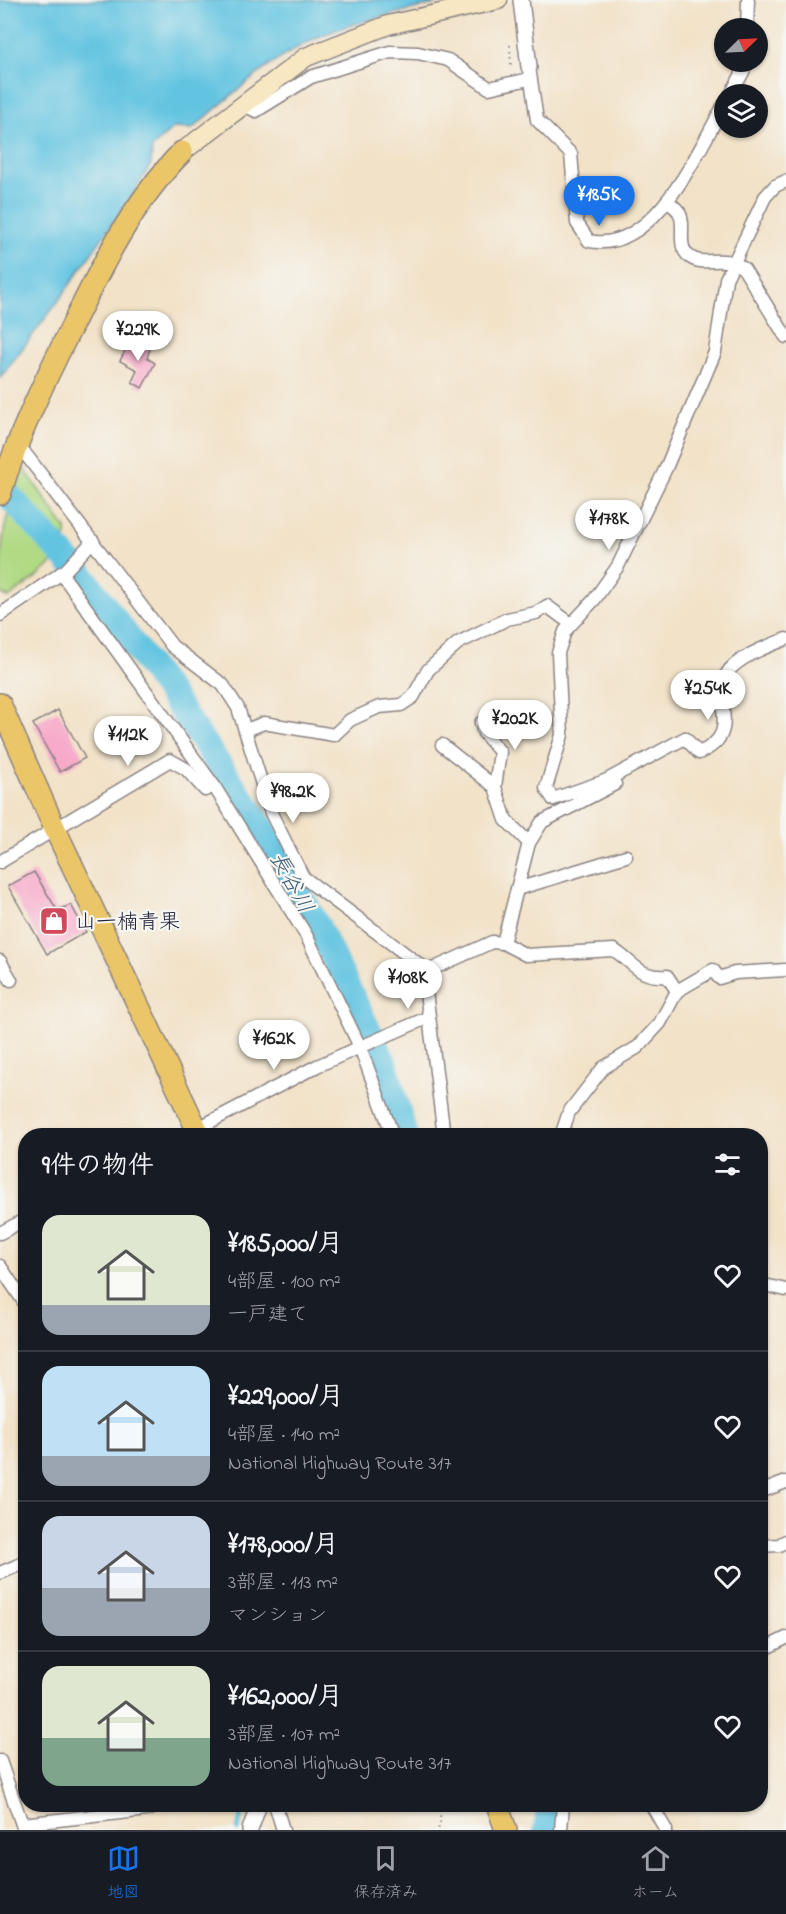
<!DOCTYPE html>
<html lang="ja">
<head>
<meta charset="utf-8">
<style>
  body { margin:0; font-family:"Indie Flower","Klee One",sans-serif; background:#20242c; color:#f1f3f6; height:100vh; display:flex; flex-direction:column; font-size:22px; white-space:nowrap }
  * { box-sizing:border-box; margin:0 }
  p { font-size:20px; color:#9ea1a6 }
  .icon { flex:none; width:33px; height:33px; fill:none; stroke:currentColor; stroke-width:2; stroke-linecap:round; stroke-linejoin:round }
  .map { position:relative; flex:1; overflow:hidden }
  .sheet { position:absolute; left:18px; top:1128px; width:750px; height:684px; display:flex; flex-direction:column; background:#171b24; border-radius:24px; box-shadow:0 2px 4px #0004 }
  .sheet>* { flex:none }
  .needle { width:39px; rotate:66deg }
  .fabs { position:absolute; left:714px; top:18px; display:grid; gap:12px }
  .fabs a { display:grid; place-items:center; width:54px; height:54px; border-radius:50%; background:#171b24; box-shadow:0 2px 4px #0004; font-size:30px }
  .price { position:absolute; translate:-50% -51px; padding:0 14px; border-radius:21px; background:#fff; color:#222; font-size:20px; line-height:39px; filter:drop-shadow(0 2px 3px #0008) }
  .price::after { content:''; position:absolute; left:50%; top:36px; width:18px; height:14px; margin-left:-9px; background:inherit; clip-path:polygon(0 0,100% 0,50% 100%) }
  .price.current { background:#1a73e8; color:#fff }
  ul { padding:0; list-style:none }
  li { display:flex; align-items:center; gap:18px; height:150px; padding:0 24px }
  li+li { border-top:2px solid #363941 }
  li span { display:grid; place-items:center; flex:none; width:168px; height:120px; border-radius:18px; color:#555 }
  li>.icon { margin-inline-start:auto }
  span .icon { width:72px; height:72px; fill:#fffc; stroke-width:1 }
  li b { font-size:26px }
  h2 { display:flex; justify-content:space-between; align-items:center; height:72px; padding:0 24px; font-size:26px }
  .tabs { display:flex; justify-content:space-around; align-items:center; height:84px; border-top:2px solid #363941; background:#171b24; font-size:16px; color:#9ea1a6 }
  .tabs a { display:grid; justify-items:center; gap:3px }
  .tabs .current { color:#1a73e8 }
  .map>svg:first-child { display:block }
  .green { fill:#b1da85; stroke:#6a7e60; stroke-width:1.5 }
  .water { fill:#63c4e1; stroke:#42738e; stroke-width:1.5 }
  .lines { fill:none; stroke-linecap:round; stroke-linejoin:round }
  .stream { stroke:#63c4e1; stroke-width:4.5 }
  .river { stroke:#63c4e1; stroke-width:26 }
  .building { fill:#f7a9c9 }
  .minor-casing { stroke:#8a8282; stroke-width:15 }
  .tertiary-casing { stroke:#8a8282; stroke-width:18 }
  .secondary-casing { stroke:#8a8282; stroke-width:21 }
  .trunk-casing { stroke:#8a8282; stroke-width:24 }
  .path { stroke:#8a8282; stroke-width:2; stroke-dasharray:1.5 4.5; stroke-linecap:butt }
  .minor { stroke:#fff; stroke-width:12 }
  .tertiary { stroke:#fff; stroke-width:15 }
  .secondary { stroke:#f7e8c3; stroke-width:18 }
  .trunk { stroke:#ebc669; stroke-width:21 }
  .labels { text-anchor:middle; stroke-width:4.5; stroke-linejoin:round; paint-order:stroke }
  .poi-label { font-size:21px; fill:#22223b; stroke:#f6f6f2; text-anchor:start }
  .water-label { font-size:22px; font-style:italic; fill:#395b75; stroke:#f6f6f2 }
</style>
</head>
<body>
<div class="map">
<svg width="786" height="1830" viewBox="0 0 786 1830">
  <rect width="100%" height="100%" fill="#f6f6f2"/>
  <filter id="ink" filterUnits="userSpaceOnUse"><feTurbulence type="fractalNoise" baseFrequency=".0167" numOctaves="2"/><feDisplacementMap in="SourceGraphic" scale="12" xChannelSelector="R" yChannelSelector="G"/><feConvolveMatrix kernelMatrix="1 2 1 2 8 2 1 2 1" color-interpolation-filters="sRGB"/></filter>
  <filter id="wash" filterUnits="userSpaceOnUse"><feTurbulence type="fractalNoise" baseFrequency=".008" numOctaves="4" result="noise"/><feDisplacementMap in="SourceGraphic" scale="24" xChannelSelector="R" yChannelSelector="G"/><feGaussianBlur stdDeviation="1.35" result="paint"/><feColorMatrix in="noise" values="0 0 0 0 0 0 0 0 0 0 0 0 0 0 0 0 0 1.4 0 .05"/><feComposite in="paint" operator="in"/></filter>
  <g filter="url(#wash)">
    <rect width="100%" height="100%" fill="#f2e2c8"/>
    <path class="green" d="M23,467L66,529C70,559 29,581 9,598L0,592C0,544 5,511 23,467Z"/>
    <path class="water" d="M0,0H450C405,12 356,20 314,39C268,61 231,96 192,129L173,128L152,148L151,164L135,191L57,303L0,378Z"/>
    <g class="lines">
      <path class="stream" d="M238,1830L243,1804"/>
      <g class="river">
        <path d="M0,486L85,579L170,694L263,829L317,925L385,1064L405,1136"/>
        <path d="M546,1830L550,1804"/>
      </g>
    </g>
    <g id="blocks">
      <g class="building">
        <path d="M135,341L150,349L147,358L155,363L142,388L132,382L137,370L120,361L129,343L133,345Z"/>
        <path d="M58,710L85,758L60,772L33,724Z"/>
        <path d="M34,872L57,910L71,905L86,932L47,954L8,886Z"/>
      </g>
    </g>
  </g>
  <g filter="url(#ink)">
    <use href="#blocks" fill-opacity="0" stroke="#8a8282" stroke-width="1.5"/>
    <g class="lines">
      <g class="minor-casing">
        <g id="minor">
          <path d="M747,28L748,0"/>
          <path d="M529,67L537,120L571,154L577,223L589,241C654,255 698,151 724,105"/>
          <path d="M731,94L743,72L745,62"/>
          <path d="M242,104L256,111L311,77L390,52L418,53L448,60L489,88L529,79"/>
          <path d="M669,202C672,205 677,209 679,212C687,226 675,246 690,257C704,268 723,252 744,269L786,337"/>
          <path d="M17,443L172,646L223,685L238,708L271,813L303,877L428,971L492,942L503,943L526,955L614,950C635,964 639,978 667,976L677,991"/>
          <path d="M61,573L214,786L306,935L360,1047L393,1136"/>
          <path d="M0,615L66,570L93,541"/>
          <path d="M481,723L484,733L500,752L495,787"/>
          <path d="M246,730L264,723L334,735L350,720L379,707L401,705L413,697L428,670L458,643L507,619L536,613L547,606L570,623"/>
          <path d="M442,745L495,787L506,820L529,843"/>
          <path d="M605,781L685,738L699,753C744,733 711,703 726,675C735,658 768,646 786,639"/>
          <path d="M0,862L170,760L186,769L205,790L214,786"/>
          <path d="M517,889L626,856"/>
          <path d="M503,943L529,843L542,822L615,784L613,782L605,781L553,799L546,788L562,735L558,653L565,631L594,600L618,566L666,468L715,352L726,279L765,197L775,186L786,181"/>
          <path d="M0,961L11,980"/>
          <path d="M423,968L444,1136"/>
          <path d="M183,1136L317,1066L429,1017"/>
          <path d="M561,1136L569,1112L603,1068L638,1047L660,1023L677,991L713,970L719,978L735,973L786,970"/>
          <path d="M0,1233L26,1219"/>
          <path d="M0,1266L26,1305"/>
          <path d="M760,1284L786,1290"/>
          <path d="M760,1492L786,1482"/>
          <path d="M760,1546L779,1545L786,1541"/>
          <path d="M0,1573L26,1562"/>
          <path d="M760,1651L786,1638"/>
          <path d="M0,1761L24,1830"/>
          <path d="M275,1804L283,1830"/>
          <path d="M651,1804L666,1830"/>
          <path d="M22,1824L147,1810L163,1804"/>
          <path d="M561,1830L563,1804"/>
        </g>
      </g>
      <g class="tertiary-casing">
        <g id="tertiary">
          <path d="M521,0L529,67"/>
          <path d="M250,1830L259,1804"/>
        </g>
      </g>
      <g class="secondary-casing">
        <path id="secondary" d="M182,152L306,57L388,25L498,0"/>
      </g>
      <g class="trunk-casing">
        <g id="trunk">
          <path d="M0,494C17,438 42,386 68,334C100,269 131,204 182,152"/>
          <path d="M0,704L55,829L200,1136"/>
          <path d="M497,1804L506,1830"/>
        </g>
      </g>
      <g class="path">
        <path d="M510,45L511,69"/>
        <path d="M437,1804L441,1819L438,1830"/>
      </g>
      <use href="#minor" class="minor"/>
      <use href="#tertiary" class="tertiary"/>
      <use href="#secondary" class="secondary"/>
      <use href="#trunk" class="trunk"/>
    </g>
  </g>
  <defs>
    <g id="shop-square" transform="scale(1.5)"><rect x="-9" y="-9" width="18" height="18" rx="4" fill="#d1495b" stroke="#f6f6f2"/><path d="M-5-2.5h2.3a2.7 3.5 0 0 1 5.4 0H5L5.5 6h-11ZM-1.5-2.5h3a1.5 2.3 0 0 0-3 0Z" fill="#fff"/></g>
  </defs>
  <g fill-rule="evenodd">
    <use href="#shop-square" x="54" y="921"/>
  </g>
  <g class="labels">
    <g class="poi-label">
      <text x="75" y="928">山一楠青果</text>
    </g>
    <g class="water-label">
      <text transform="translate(293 882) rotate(61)" y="8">長谷川</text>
    </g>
  </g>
</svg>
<div class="fabs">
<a><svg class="needle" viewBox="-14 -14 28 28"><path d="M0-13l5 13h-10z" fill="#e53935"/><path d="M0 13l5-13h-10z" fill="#9ea1a6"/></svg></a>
<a><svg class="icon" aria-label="layers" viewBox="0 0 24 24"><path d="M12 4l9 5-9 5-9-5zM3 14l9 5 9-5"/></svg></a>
</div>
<b class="price current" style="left:599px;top:227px">¥185K</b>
<b class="price" style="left:138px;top:362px">¥229K</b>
<b class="price" style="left:609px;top:551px">¥178K</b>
<b class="price" style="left:708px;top:721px">¥254K</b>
<b class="price" style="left:515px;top:751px">¥202K</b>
<b class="price" style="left:128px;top:767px">¥112K</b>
<b class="price" style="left:293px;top:824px">¥98.2K</b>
<b class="price" style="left:408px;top:1010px">¥108K</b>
<b class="price" style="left:274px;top:1071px">¥162K</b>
<section class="sheet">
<h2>9件の物件<svg class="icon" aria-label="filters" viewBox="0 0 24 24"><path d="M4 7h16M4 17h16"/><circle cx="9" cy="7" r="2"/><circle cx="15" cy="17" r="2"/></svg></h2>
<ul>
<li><span style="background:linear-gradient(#dfe7d0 75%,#9aa5b1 0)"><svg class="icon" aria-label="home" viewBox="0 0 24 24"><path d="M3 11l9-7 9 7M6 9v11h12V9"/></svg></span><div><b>¥185,000/月</b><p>4部屋 · 100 m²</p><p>一戸建て</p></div><svg class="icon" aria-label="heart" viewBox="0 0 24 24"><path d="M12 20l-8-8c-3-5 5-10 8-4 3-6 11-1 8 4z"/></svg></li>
<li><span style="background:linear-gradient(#bfe0f5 75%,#9aa5b1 0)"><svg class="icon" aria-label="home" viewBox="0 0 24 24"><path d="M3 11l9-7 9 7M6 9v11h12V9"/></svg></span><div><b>¥229,000/月</b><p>4部屋 · 140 m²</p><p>National Highway Route 317</p></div><svg class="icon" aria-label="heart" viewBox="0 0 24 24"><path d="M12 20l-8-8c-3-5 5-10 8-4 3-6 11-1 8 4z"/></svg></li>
<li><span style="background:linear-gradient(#c9d6e8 60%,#9aa5b1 0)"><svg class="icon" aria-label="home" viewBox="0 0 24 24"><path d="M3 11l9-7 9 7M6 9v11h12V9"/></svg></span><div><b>¥178,000/月</b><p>3部屋 · 113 m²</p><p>マンション</p></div><svg class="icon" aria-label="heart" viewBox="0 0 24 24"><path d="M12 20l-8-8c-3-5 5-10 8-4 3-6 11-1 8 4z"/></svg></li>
<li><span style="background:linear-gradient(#dfe7d0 60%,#7fa58c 0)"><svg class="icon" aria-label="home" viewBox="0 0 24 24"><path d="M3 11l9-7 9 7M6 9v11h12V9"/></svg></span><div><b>¥162,000/月</b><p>3部屋 · 107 m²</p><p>National Highway Route 317</p></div><svg class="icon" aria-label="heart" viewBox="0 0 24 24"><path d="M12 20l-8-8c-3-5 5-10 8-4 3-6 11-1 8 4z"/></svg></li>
</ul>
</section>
</div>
<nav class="tabs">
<a class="current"><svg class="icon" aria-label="map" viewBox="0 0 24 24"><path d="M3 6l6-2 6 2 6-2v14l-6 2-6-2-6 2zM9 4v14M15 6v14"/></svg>地図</a>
<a><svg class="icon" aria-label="saved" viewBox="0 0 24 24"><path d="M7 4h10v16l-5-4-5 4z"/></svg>保存済み</a>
<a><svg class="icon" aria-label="home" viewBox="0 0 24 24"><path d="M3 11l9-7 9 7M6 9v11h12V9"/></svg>ホーム</a>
</nav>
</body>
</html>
